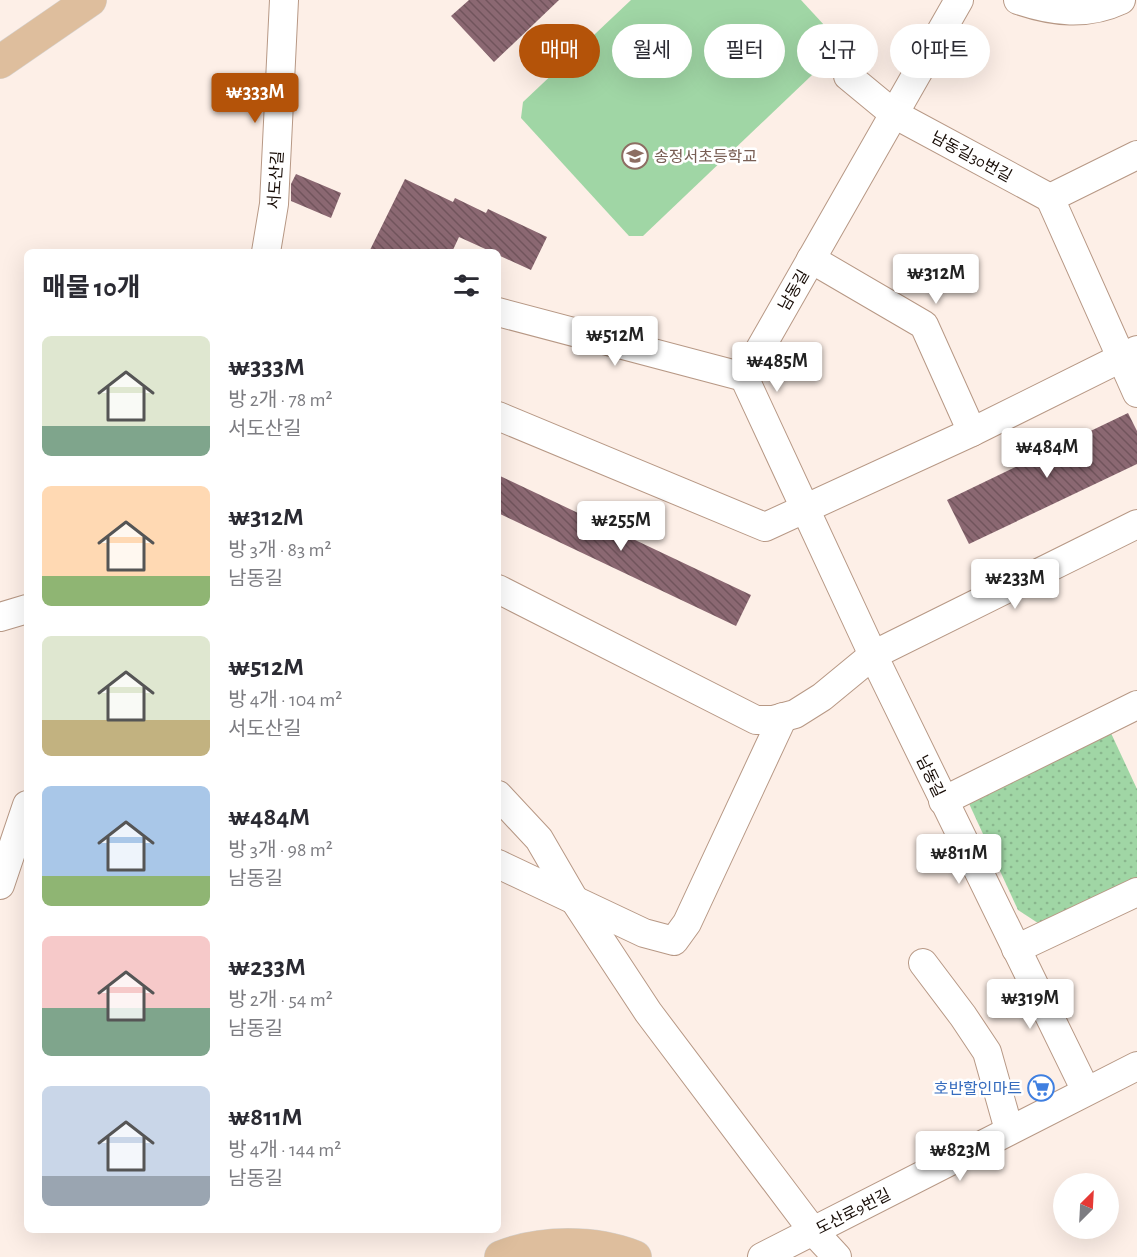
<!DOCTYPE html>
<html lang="ko">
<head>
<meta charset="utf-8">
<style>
  body { margin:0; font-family:"Alegreya Sans","Noto Sans KR",sans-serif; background:#f2f2f3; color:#2b2b33; height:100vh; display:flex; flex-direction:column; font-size:22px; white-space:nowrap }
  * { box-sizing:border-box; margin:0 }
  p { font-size:20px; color:#7c7c81 }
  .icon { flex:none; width:33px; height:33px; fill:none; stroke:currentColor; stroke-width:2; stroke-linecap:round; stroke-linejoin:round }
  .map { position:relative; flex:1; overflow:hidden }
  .side { position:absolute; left:24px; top:249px; width:477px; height:984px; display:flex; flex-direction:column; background:#fff; border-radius:9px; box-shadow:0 6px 24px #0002 }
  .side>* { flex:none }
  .hud { position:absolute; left:519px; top:24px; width:528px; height:54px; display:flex; gap:12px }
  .needle { width:39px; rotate:24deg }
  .fabs { position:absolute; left:1053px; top:1173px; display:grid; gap:12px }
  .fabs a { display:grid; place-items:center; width:66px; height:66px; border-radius:50%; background:#fff; box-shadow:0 6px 24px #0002; font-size:30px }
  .price { position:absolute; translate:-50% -51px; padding:0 14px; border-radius:6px; background:#fff; color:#222; font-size:20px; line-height:39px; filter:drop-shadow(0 2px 3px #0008) }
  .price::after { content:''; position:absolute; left:50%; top:36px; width:18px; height:14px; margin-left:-9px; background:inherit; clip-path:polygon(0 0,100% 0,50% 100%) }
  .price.active { background:#b45309; color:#fff }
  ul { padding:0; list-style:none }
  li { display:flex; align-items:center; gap:18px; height:150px; padding:0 18px }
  li span { display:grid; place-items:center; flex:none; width:168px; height:120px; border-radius:9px; color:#555 }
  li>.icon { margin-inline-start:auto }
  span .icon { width:72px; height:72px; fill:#fffc; stroke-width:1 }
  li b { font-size:26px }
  h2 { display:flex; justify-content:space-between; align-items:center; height:72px; padding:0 18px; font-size:26px }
  .tag { padding:0 21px; border-radius:27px; background:#fff; box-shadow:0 6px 24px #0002; font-size:21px; line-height:54px }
  .tag.active { background:#b45309; color:#fff }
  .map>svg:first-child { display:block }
  .park { fill:url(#park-dots) }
  .pitch { fill:#a0d6a5 }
  .building { fill:url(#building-back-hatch) }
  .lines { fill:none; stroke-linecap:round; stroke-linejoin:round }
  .minor-casing { stroke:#b79885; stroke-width:30 }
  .major-casing { stroke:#d5d3d2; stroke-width:34 }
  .minor { stroke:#fff; stroke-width:28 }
  .major { stroke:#debe9d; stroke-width:33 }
  .labels { text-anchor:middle; stroke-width:5; stroke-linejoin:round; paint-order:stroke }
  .education-label { font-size:16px; fill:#785e54; stroke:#fff; text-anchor:start }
  .street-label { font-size:16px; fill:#170c06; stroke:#fff }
  .shop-label { font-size:16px; fill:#366cbe; stroke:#fff; text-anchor:end }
</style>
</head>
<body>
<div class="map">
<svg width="1137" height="1257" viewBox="0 0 1137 1257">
  <defs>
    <pattern id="park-dots" width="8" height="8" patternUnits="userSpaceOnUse" patternTransform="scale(1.5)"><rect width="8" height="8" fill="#a0d6a5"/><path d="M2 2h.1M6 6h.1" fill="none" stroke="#89b68d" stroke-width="1.8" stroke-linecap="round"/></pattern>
    <pattern id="building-back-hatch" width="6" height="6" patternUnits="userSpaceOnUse" patternTransform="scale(1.5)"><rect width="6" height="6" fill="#8b6872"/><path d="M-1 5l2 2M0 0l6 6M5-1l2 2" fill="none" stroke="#71545c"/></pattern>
  </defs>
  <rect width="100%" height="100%" fill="#fdefe7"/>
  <path class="park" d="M1110,731L1137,789V881L1041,925L1018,910L966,797Z"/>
  <path class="pitch" d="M631,0H801L837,39L833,55L643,236H629L521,118L523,102Z"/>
  <g class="building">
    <path d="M469,0H559L494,62L451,16Z"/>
    <path d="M296,174L341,193L331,218L291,201V184Z"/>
    <path d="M405,179L453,202L455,198L486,213L488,209L547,237L531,270L498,255V252H492L459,237L452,252H369Z"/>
    <path d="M1128,413L1137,431V464L969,544L947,500Z"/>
    <path d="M498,475L751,595L736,626L498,513Z"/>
  </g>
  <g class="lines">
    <g class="minor-casing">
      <g id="minor">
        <path d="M959,0L744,377L873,655L1086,1091"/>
        <path d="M1018,0C1053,12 1087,16 1121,0"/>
        <path d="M848,76L894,114L1050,198"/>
        <path d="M1137,155L1050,198L1137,393"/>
        <path d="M266,252L274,204L284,0"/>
        <path d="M811,259L924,325L972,432"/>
        <path d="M498,312L744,377"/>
        <path d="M498,416L765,527L972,432L1137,350"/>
        <path d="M498,589L756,720H773L795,714L822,697L873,655L1137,524"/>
        <path d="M0,617L27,609"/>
        <path d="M498,795L539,839L575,901L648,1012L813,1231L837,1257"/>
        <path d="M943,801L1137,705"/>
        <path d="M498,864L644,933L674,941L687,923L783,717"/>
        <path d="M0,885L27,805"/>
        <path d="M1016,949L1137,892"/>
        <path d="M923,963L963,1016L987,1052L1009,1130"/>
        <path d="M762,1257L1137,1066"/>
      </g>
    </g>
    <g class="major-casing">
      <g id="major">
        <path d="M0,62L90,0"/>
        <path d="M501,1257C541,1241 595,1241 635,1257"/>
      </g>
    </g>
    <use href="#minor" class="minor"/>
    <use href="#major" class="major"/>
  </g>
  <defs>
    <g id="school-ring" transform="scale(1.35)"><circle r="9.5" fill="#fff" stroke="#8d6e63" stroke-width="1.5"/><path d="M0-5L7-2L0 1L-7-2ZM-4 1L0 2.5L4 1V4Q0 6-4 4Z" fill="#8d6e63"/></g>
    <g id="supermarket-ring" transform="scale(1.35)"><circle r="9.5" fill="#fff" stroke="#3f7fe0" stroke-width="1.5"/><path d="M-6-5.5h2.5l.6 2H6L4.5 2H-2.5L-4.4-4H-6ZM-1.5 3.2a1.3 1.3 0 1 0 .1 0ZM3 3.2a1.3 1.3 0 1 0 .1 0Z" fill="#3f7fe0"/></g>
  </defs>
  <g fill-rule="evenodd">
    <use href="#school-ring" x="635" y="156"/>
    <use href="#supermarket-ring" x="1041" y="1088"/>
  </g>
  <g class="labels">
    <g class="education-label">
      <text x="654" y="162">송정서초등학교</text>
    </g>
    <g class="street-label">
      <text transform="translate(972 156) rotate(28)" y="6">남동길30번길</text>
      <text transform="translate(275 180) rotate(-86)" y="6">서도산길</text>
      <text transform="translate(793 290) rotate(-60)" y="6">남동길</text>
      <text transform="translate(931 776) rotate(64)" y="6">남동길</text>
      <text transform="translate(853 1211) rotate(-27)" y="6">도산로9번길</text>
    </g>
    <g class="shop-label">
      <text x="1022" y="1094">호반할인마트</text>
    </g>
  </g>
</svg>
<div class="fabs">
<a><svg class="needle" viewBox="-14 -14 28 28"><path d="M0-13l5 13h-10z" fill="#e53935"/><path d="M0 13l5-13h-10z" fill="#7c7c81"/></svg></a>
</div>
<b class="price active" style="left:255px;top:124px">₩333M</b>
<b class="price" style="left:936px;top:305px">₩312M</b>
<b class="price" style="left:615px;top:367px">₩512M</b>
<b class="price" style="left:777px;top:393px">₩485M</b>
<b class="price" style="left:1047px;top:479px">₩484M</b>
<b class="price" style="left:621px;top:552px">₩255M</b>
<b class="price" style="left:1015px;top:610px">₩233M</b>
<b class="price" style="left:959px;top:885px">₩811M</b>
<b class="price" style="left:1030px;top:1030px">₩319M</b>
<b class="price" style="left:960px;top:1182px">₩823M</b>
<div class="hud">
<a class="tag active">매매</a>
<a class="tag">월세</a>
<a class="tag">필터</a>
<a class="tag">신규</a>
<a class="tag">아파트</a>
</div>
<section class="side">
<h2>매물 10개<svg class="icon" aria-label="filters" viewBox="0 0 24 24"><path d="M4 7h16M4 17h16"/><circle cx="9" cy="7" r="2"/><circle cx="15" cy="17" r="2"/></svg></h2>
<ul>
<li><span style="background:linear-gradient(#dfe7d0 75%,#7fa58c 0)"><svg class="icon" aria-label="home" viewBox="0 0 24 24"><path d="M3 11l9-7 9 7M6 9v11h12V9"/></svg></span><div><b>₩333M</b><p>방 2개 · 78 m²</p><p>서도산길</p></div></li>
<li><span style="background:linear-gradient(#ffd9b3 75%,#8fb573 0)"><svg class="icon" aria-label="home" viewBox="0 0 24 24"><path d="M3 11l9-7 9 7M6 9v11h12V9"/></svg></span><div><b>₩312M</b><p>방 3개 · 83 m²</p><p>남동길</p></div></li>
<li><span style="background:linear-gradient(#dfe7d0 70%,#c2b280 0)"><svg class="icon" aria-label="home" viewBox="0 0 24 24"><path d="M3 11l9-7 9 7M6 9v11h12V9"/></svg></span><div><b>₩512M</b><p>방 4개 · 104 m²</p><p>서도산길</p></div></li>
<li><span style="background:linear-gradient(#a9c7e8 75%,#8fb573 0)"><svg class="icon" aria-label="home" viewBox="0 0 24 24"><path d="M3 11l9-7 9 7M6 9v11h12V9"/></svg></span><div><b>₩484M</b><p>방 3개 · 98 m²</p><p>남동길</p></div></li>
<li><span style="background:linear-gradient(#f6c9c9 60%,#7fa58c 0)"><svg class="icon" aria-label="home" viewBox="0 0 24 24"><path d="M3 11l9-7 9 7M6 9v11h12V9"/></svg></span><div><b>₩233M</b><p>방 2개 · 54 m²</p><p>남동길</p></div></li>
<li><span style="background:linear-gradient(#c9d6e8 75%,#9aa5b1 0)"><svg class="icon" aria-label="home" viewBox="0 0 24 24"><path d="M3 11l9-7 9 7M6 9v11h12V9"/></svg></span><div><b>₩811M</b><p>방 4개 · 144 m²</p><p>남동길</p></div></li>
</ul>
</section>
</div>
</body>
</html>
